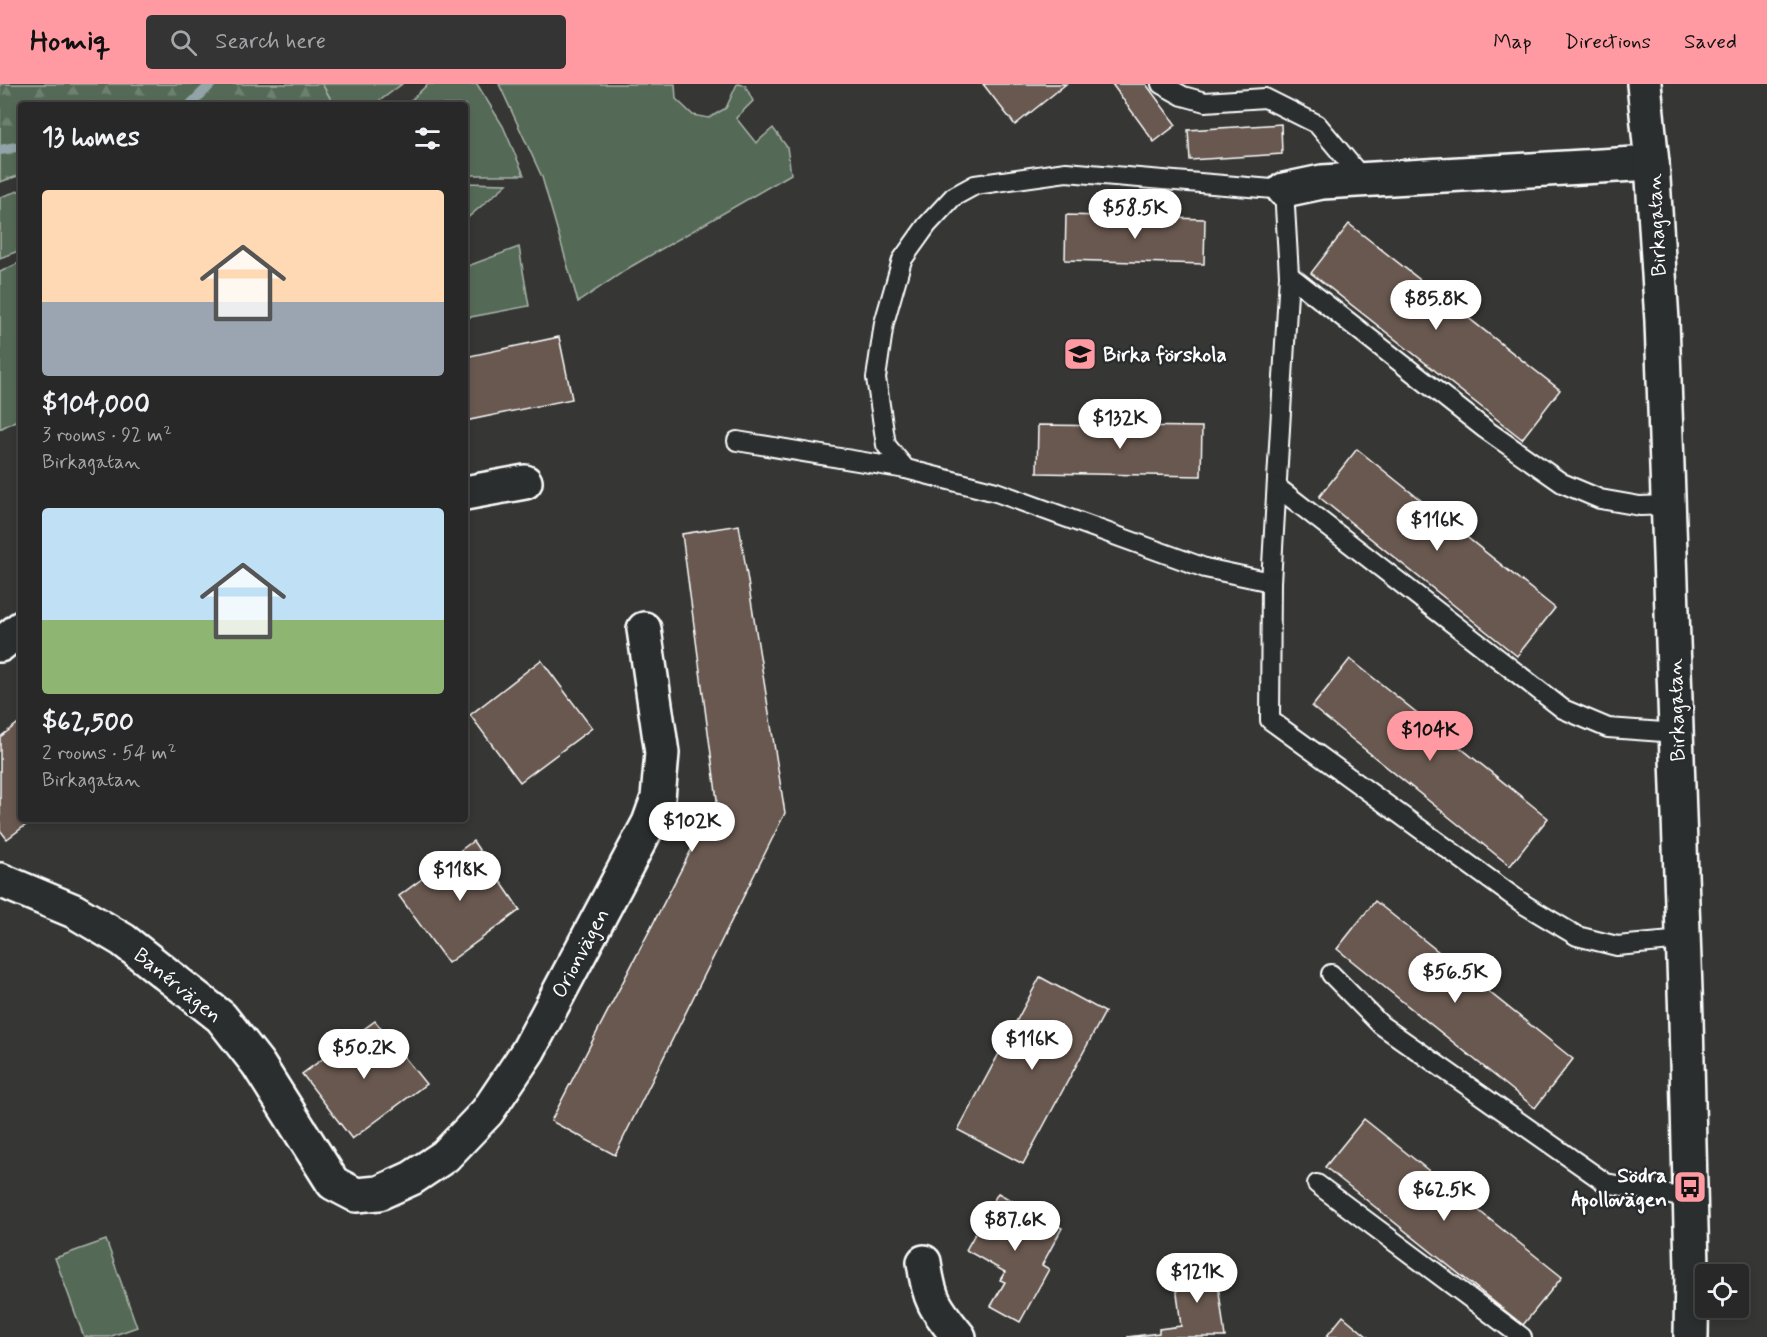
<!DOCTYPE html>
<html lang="en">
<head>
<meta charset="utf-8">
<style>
  body { margin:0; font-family:Mynerve,sans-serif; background:#343434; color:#f1f3f6; height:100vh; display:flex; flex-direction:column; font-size:22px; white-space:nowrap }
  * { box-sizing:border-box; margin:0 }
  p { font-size:20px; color:#a5a6a8 }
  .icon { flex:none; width:33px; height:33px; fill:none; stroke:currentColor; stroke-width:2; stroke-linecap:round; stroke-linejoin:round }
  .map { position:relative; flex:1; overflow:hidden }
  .side { position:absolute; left:18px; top:18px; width:450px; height:720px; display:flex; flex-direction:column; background:#282828; border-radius:6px; box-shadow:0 3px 9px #0003,0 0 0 2px #444445 }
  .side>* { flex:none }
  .fabs { position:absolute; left:1695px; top:1180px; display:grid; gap:12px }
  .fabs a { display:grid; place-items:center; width:54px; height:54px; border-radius:6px; background:#282828; box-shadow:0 3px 9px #0003,0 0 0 2px #444445; font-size:30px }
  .price { position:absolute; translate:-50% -51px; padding:0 14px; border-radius:21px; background:#fff; color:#222; font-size:20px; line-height:39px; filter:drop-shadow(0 2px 3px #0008) }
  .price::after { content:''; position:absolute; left:50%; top:36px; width:18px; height:14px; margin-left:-9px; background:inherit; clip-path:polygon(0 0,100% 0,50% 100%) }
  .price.selected { background:#ff9aa2; color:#111 }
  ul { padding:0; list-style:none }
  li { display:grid; align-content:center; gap:12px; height:318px; padding:0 24px }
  li span { display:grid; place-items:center; height:186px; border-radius:6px; color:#555 }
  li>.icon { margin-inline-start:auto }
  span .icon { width:108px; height:108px; fill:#fffc; stroke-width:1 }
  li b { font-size:26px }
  h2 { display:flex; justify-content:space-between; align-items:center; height:72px; padding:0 24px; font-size:26px }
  header { display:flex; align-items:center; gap:36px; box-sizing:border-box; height:84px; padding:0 30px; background:#ff9aa2; color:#111 }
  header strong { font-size:28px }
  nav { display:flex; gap:33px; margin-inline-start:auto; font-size:21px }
  .search { width:420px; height:54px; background:#343434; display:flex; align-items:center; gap:15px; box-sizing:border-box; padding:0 21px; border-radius:6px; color:#a5a6a8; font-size:22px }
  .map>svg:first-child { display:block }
  .grass { fill:#556b57; stroke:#aab5ab; stroke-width:1.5 }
  .forest { fill:url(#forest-firs); stroke:#aab5ab; stroke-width:1.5 }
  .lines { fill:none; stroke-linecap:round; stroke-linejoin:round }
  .stream { stroke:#92a4a7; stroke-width:10 }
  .building { fill:#67584f; stroke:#fff; stroke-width:1.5 }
  .lane-casing { stroke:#fff; stroke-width:22 }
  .street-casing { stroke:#fff; stroke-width:38 }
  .secondary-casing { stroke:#fff; stroke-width:38 }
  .lane { stroke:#2a2d2e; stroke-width:18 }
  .street { stroke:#2a2d2e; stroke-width:33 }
  .secondary { stroke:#2a2d2e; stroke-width:33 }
  .labels { text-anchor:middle; stroke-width:5; stroke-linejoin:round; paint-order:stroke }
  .street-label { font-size:21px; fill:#fff; stroke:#2a2d2e }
  .poi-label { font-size:21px; font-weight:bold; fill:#fff; stroke:#2a2d2e; text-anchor:start }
</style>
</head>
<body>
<header>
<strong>Homiq</strong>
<div class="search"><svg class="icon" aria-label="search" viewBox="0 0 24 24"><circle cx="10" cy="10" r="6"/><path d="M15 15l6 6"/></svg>Search here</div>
<nav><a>Map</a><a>Directions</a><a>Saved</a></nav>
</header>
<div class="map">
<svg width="1767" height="1253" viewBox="0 0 1767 1253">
  <defs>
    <pattern id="forest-firs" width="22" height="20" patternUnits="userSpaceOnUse" patternTransform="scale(1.5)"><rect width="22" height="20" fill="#556b57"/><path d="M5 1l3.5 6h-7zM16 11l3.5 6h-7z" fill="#6e8170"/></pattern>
  </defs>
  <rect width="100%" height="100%" fill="#363635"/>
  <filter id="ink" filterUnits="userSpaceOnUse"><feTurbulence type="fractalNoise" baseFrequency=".0167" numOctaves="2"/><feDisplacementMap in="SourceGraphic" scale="12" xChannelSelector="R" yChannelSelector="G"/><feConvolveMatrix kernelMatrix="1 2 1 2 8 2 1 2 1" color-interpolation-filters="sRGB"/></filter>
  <g filter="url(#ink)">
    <g class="grass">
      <path d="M322,0H402L374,21H334Z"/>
      <path d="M428,0H477L503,42L524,91H465V21H406Z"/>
      <path d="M499,0H675L676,15L693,31L709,34L726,24L737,0L745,1L753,17L736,34L756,59L773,44L787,63L791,90L632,182L578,218L542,93Z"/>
      <path d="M465,99L507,100L465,136Z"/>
      <path d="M21,106V166L0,174V113Z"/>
      <path d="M519,163L529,222L465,234V183Z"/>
      <path d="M21,178V334L0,345V188Z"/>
      <path d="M106,1156L137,1243L109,1253H84L55,1174Z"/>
    </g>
    <path class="forest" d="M0,0H322L334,21H21V91L0,98Z"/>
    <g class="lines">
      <g class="stream">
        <path d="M190,21L211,0"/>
        <path d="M0,66L21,62"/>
      </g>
    </g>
    <g class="building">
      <path d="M983,0H1066L1015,41Z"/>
      <path d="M1112,0H1146L1176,41L1154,58Z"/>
      <path d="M1281,40L1282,70L1190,76L1188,46Z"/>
      <path d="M1066,131L1205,135L1204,180L1065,176Z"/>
      <path d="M1349,140L1560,306L1522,355L1311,189Z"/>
      <path d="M559,253L572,315L465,337V273Z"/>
      <path d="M1038,341L1202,343L1201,392L1037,389Z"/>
      <path d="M1357,365L1555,524L1517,572L1319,413Z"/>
      <path d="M739,441L785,729L615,1071L551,1037L717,716L682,450Z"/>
      <path d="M1350,575L1548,734L1510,782L1312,623Z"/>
      <path d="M541,576L592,644L520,698L470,631Z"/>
      <path d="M21,637V735H34L7,755L0,746V653Z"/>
      <path d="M473,757L520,826L448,879L399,812Z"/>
      <path d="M1375,817L1573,975L1535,1024L1337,865Z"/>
      <path d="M1040,893L1105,928L1023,1080L958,1046Z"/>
      <path d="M375,937L426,1000L352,1055L302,990Z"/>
      <path d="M1364,1035L1562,1193L1523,1241L1325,1083Z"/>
      <path d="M998,1109L1062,1144L1042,1181L1049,1185L1020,1238L991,1222L1005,1198L1000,1196L1005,1188L966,1166Z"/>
      <path d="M1215,1178L1225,1253H1127L1159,1249V1245L1181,1242L1174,1184Z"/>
      <path d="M1343,1232L1368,1253H1326Z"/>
    </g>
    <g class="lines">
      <g class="lane-casing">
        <g id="lane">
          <path d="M1161,0L1183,12L1205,18L1265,14L1317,40L1363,95"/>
          <path d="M1066,88L1284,106L1289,191L1271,498L1205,484L996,408L906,385L886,361L876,294L884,239L902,176L927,141L953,113L975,101Z"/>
          <path d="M1289,191L1485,345L1562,399L1600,415L1640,422L1668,421"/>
          <path d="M737,357L906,385"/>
          <path d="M1277,403L1563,625L1608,644L1677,649"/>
          <path d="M1271,498L1270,636L1525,821L1577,852L1617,862L1683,856"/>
          <path d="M1331,890L1381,941L1606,1099L1691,1115"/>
          <path d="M1317,1100L1522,1253"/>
        </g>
      </g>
      <g class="street-casing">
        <g id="street">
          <path d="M1284,106L1322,98L1652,79"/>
          <path d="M465,409L525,398"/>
          <path d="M0,561L21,544"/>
          <path d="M0,796L74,827L123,856L221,933L258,980L333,1099L356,1111L379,1109L412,1094L445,1072L487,1028L528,967L649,739L658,714L662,669L644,545"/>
          <path d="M924,1178C929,1216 935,1224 959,1253"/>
        </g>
      </g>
      <g class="secondary-casing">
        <path id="secondary" d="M1644,0L1652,79L1662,237L1686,936L1692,1185L1691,1253"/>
      </g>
      <use href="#lane" class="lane"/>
      <use href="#street" class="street"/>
      <use href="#secondary" class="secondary"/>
    </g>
  </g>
  <defs>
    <g id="school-square" transform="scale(1.725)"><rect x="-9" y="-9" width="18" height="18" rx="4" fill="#ff9aa2" stroke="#2a2d2e"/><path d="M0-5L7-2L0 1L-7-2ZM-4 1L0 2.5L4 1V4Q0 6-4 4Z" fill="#111"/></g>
    <g id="bus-square" transform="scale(1.725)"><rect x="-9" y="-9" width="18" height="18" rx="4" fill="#ff9aa2" stroke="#2a2d2e"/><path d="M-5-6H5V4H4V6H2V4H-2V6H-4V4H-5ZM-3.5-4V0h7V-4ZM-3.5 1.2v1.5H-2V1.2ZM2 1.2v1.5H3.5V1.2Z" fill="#111"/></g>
  </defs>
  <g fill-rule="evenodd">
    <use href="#school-square" x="1080" y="270"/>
    <use href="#bus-square" x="1690" y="1103"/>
  </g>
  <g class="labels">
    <g class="street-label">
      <text transform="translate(1656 141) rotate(-93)" y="7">Birkagatan</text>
      <text transform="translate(1676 626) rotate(-92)" y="7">Birkagatan</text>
      <text transform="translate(580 869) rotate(-62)" y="7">Orionvägen</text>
      <text transform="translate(178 901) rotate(39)" y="7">Banérvägen</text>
    </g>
    <g class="poi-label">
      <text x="1103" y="277">Birka förskola</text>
      <text x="1667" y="1098" text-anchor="end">Södra<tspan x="1667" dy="24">Apollovägen</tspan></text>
    </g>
  </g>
</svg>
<div class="fabs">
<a><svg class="icon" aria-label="locate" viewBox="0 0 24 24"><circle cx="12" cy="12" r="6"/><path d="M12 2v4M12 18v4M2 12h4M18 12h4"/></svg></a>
</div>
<b class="price" style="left:1135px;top:156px">$58.5K</b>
<b class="price" style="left:1436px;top:247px">$85.8K</b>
<b class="price" style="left:1120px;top:366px">$132K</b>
<b class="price" style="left:1437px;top:468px">$116K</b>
<b class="price selected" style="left:1430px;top:678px">$104K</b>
<b class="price" style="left:692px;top:769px">$102K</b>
<b class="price" style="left:460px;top:818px">$118K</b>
<b class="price" style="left:1455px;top:920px">$56.5K</b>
<b class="price" style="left:1032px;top:987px">$116K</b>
<b class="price" style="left:364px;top:996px">$50.2K</b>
<b class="price" style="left:1444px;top:1138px">$62.5K</b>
<b class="price" style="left:1015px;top:1168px">$87.6K</b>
<b class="price" style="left:1197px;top:1220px">$121K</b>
<section class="side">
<h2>13 homes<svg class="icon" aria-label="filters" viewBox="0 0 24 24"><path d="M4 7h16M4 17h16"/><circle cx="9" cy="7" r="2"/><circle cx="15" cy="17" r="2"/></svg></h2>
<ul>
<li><span style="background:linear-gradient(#ffd9b3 60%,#9aa5b1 0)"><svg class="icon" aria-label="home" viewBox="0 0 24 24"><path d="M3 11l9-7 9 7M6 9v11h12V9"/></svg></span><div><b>$104,000</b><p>3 rooms · 92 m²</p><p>Birkagatan</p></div></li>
<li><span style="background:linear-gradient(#bfe0f5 60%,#8fb573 0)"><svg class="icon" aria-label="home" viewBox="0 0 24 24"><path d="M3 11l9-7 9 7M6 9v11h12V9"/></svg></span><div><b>$62,500</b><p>2 rooms · 54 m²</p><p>Birkagatan</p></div></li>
</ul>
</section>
</div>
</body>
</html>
